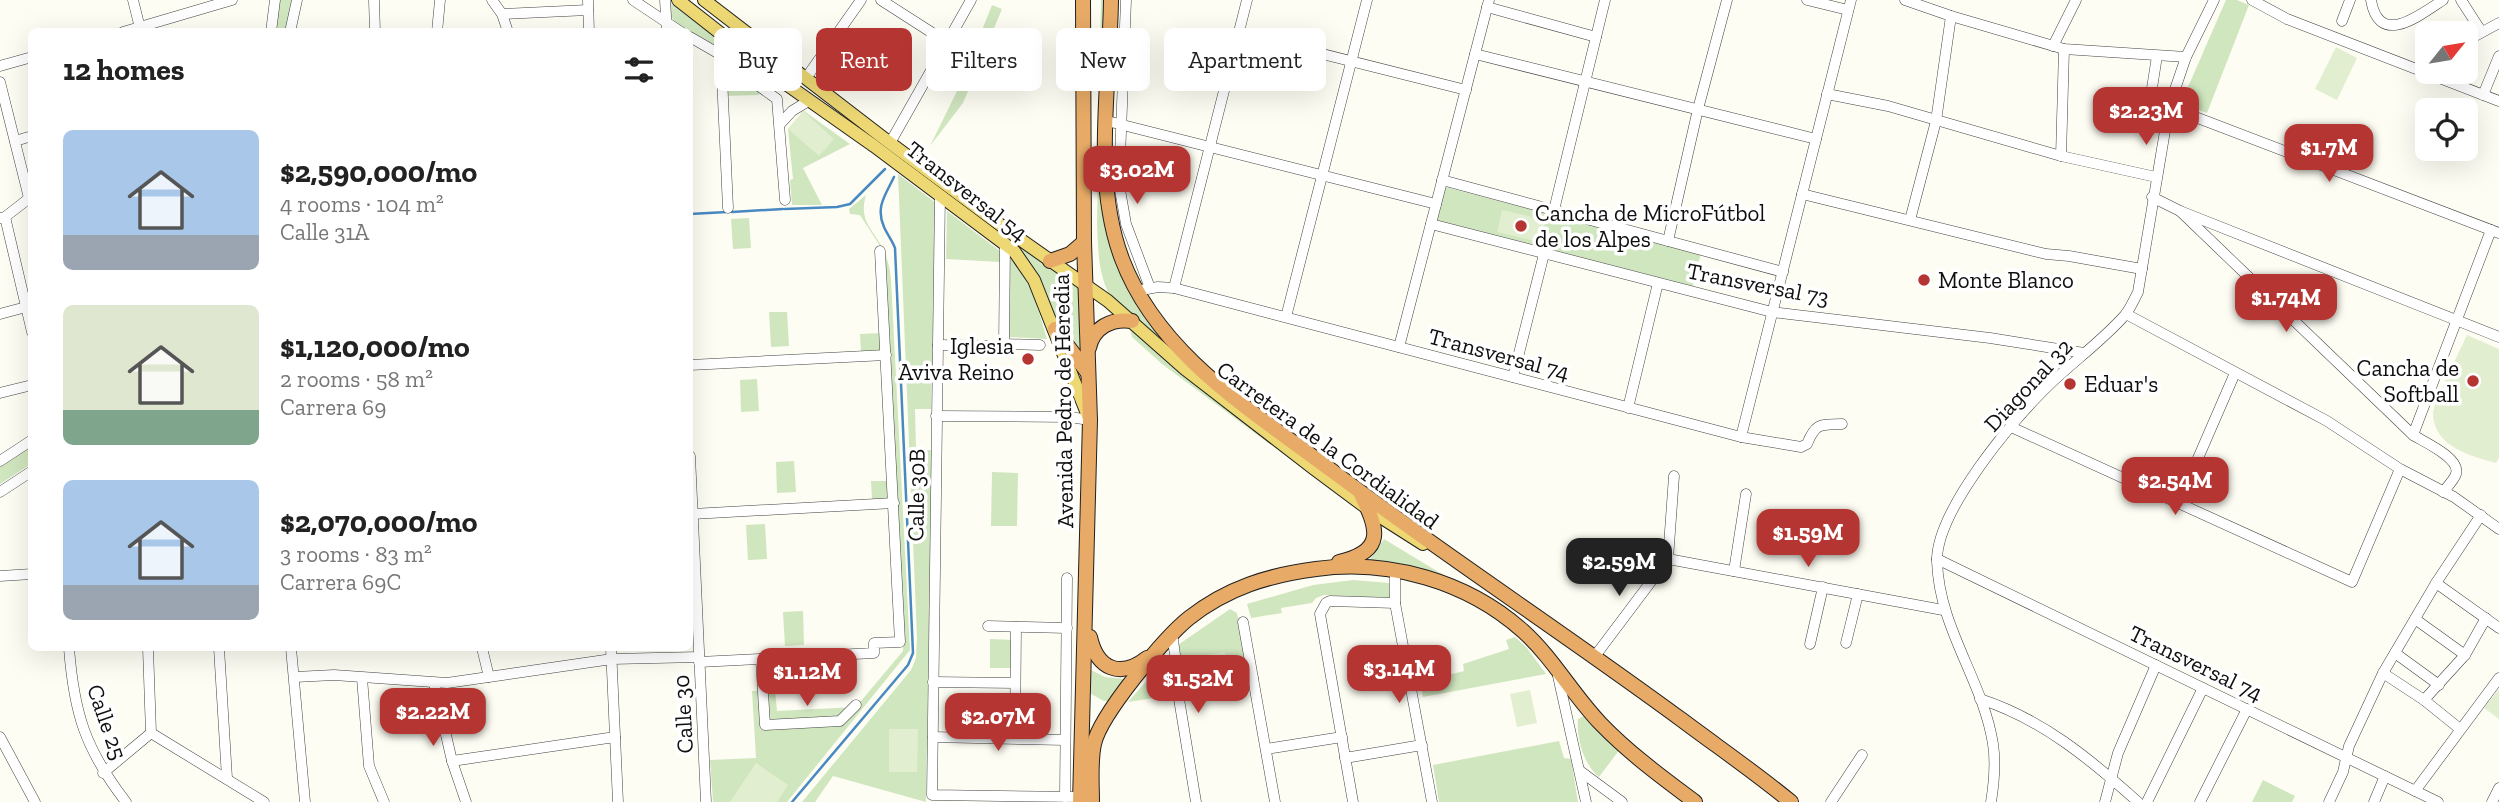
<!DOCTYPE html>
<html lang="en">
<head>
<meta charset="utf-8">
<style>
  body { margin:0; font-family:"Zilla Slab",serif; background:#f6f6f6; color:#222; height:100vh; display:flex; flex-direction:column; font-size:26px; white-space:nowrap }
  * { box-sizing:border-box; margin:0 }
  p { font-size:23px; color:#767676 }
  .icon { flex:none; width:38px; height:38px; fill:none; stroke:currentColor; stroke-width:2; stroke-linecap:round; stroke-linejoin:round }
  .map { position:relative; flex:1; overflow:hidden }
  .drawer { position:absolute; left:28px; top:28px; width:665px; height:623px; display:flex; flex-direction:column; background:#fff; border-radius:10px; box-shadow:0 7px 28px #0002 }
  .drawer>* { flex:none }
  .top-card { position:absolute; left:714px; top:28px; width:665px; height:63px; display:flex; gap:14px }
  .needle { width:46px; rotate:60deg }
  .controls { position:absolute; left:2415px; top:21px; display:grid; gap:14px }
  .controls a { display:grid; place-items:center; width:63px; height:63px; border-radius:10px; background:#fff; box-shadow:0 7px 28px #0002; font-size:35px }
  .price { position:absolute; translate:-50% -60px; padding:0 16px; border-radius:14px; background:#b53532; color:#fff; font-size:23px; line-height:46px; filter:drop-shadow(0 2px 4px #0008) }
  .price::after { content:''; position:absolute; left:50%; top:42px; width:21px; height:16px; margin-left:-10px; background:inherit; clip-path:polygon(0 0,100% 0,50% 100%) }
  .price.on { background:#222; color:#fff }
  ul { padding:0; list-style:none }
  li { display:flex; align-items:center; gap:21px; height:175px; padding:0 35px }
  li span { display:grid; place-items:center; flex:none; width:196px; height:140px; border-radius:10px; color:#555 }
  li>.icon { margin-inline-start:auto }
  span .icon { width:84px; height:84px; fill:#fffc; stroke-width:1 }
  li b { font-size:30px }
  h2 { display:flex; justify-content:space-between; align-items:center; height:84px; padding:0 35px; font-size:30px }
  .pill { padding:0 24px; border-radius:10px; background:#fff; box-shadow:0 7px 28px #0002; font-size:24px; line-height:63px }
  .pill.on { background:#b53532; color:#fff }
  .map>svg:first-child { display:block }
  .green { fill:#d0e6bf }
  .pitch { fill:#e2eed0 }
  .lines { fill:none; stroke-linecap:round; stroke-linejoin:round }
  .stream { stroke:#4889c2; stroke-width:2.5 }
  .minor-casing { stroke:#424242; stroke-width:11 }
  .major-casing { stroke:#202020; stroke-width:14 }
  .highway-casing { stroke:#202020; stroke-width:16 }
  .minor { stroke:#fff; stroke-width:10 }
  .major { stroke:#edd874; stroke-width:12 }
  .highway { stroke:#e8ab67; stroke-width:14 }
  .poi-dot { fill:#b53532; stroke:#fff; stroke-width:2.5 }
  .labels { text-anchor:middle; stroke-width:7; stroke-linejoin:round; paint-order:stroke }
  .street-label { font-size:23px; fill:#0f0f0f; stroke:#fff }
  .poi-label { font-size:23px; fill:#0f0f0f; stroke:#fff; text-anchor:start }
</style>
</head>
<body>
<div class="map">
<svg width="2499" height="802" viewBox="0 0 2499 802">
  <rect width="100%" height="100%" fill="#fefdf3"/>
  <g class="green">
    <path d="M279,0H293L287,29L284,31L276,27Z"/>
    <path d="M1101,0H1107L1112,246L1193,371C1173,354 1120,314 1109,294C1098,272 1098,248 1097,224Z"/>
    <path d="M2226,0H2237L2249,5L2207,113L2181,103Z"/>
    <path d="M670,3L742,57L738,58L679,27L670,15Z"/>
    <path d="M992,5L1002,9L963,103L930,146L961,83Z"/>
    <path d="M724,70L759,92V95L725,96Z"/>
    <path d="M804,111L850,144L803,168L822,205H792L790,180L793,179L788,129Z"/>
    <path d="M909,164L1079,287L1084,360L1060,332L1027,260L908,165Z"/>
    <path d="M898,174L936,203L931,409H915L916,450H932L926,802L833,776L815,802H802L911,670L916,658L917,638Z"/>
    <path d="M1445,187L1701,253L1693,286L1437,220Z"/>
    <path d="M866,195C858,222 874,229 884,251C888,260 890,269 891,279L910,650L787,802H713L710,760L756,758L752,691L775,690L777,711L856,707L903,651L884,264L882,249L860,215L850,214L849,209Z"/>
    <path d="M947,211L1000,251V262L946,259Z"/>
    <path d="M749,218L751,248L733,249L731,219Z"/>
    <path d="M1009,258C1029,273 1040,315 1047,339L1009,337Z"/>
    <path d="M769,312H787L789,346L771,347Z"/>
    <path d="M1130,329L1351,501L1352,505L1162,364L1132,337Z"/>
    <path d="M882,333L883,351L861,352L860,334Z"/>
    <path d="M757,379L759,411L741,412L740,380Z"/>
    <path d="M31,446V464L0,484V467Z"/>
    <path d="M794,461L796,492L777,493L776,462Z"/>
    <path d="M992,472L1018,473L1017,526H991Z"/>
    <path d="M871,481H890L891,499L872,500Z"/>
    <path d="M765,524L767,559L748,560L746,525Z"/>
    <path d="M1384,539L1445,576L1369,561Z"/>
    <path d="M1353,580L1389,583L1390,599L1324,595L1316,598L1312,603L1281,608L1282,613L1251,618L1247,604L1313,585Z"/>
    <path d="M1230,609L1237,613L1248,673L1185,685L1178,645Z"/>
    <path d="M803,611L804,645L785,646L783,612Z"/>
    <path d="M1515,637L1527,648L1546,674L1423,697L1420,682L1464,671L1463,664L1509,649L1506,640Z"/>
    <path d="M990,639L1014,640V668H990Z"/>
    <path d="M1170,654L1175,686L1153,690L1154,698L1128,702Z"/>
    <path d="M1091,670L1105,677L1125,679L1110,701H1104L1091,694Z"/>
    <path d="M1586,715L1620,749L1599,777C1584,765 1576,738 1578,719Z"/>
    <path d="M1559,741L1564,758L1571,759L1578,802H1439L1433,765Z"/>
    <path d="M2263,780L2295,796L2292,802H2252Z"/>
  </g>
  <g class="pitch">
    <path d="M2336,47L2357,58L2337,100L2315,89Z"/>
    <path d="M803,111L834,139L819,156L788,129Z"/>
    <path d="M1502,210L1545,220L1540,242L1497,232Z"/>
    <path d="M2467,335L2499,349V458L2496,463C2471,456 2434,447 2433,414C2433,405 2461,348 2467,335Z"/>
    <path d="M1225,652L1229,674L1188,681L1184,659Z"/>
    <path d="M2499,689V719L2484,708Z"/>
    <path d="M1530,690L1537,723L1517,727L1510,694Z"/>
    <path d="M889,729H918L917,772H889Z"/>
    <path d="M756,763L788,785L777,802H730Z"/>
  </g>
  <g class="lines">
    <g class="stream">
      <path d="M785,209L837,207L850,204L885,169"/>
      <path d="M732,212L783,209"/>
      <path d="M690,214L727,212"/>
      <path d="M792,802L908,665L913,653L895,248C892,240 887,234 884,227C875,207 886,194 894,177"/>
    </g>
    <g class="minor-casing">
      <g id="minor">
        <path d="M133,0L141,32"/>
        <path d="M374,0L375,32"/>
        <path d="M492,0L502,14L508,32"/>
        <path d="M588,0L589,32"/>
        <path d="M633,0L681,32"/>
        <path d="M665,0L667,32"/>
        <path d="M881,0L948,43"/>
        <path d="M1126,0L1119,184L1126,224L1150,288"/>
        <path d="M1807,0L1848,10"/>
        <path d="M1905,0L1951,16L2064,49L2186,57"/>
        <path d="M2252,0L2287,19L2499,101"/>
        <path d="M2371,0C2379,48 2420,15 2443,0"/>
        <path d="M2461,0L2481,31"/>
        <path d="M1487,7L1596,37"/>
        <path d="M502,14L588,10"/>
        <path d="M2342,21L2350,0"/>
        <path d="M123,32L232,0"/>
        <path d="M271,32L275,0"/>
        <path d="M290,32L297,0"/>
        <path d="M437,32L440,0"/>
        <path d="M1239,33L1466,90"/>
        <path d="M690,37L721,55L768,74"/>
        <path d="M2466,41L2499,23"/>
        <path d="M2053,46L2076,0"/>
        <path d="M1475,54L1816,139"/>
        <path d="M721,55L728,208"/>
        <path d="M721,59L777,99L785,200"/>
        <path d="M0,66L32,57"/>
        <path d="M806,78L861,0"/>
        <path d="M0,82L29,198"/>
        <path d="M1827,94L1888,106L2061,156L2156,177"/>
        <path d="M2483,95L2499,56"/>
        <path d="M2169,107L2499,233"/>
        <path d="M2147,120L2157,56"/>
        <path d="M1107,121L1436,204"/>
        <path d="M780,124L792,111L810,100"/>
        <path d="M15,141L32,136"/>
        <path d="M890,143L971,0"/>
        <path d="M2061,156L2064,49"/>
        <path d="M1442,180L1783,272"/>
        <path d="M1802,194L2046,254L2069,256L2142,269"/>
        <path d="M940,195L932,795L1081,797"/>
        <path d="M2152,197L2180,211L2499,337"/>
        <path d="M1554,210L1605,0"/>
        <path d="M2180,211L2413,435C2424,442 2461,458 2456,474C2454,480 2447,487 2443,492"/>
        <path d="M5,217L32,332"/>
        <path d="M1,218L5,217L32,196"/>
        <path d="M1910,220L1936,121L1951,16"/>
        <path d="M1431,224L1772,312L1990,338L2084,353"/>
        <path d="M1668,241L1698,109L1727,0"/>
        <path d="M1174,288L1247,0"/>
        <path d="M1136,291L1158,287L1174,288L1741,437L1801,447L1807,444C1816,422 1821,425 1842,424"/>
        <path d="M0,314L26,307"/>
        <path d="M2126,314L2327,421L2400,469L2454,497L2499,529"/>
        <path d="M1286,317L1367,0"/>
        <path d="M1004,344L1040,345"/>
        <path d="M938,345L1004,346L1005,243"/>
        <path d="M1399,347L1489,0"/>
        <path d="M690,365L886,355"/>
        <path d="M1513,377L1544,254"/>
        <path d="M0,393L32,385"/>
        <path d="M1628,408L1658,283"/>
        <path d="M936,416L1069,417L1090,420"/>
        <path d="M2011,427L2352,582L2400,469"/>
        <path d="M2413,435L2491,230"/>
        <path d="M1741,437L1851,0"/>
        <path d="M690,456L706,802"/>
        <path d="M0,461L32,440"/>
        <path d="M0,492L32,471"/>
        <path d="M2179,502L2235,373"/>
        <path d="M692,514L894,503"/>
        <path d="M1668,559L1943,610"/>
        <path d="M1668,559L1674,476"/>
        <path d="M1937,559L2438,802"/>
        <path d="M1395,570V603L1432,802"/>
        <path d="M1734,571L1746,494"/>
        <path d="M0,576L32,574"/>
        <path d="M2436,583L2499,628"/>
        <path d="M2415,619L2465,655"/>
        <path d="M1243,622L1275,802"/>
        <path d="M988,626L1067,628"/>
        <path d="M1172,633L1180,692L1179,699L1196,802"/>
        <path d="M1846,643L1858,594"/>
        <path d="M1810,644L1823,587"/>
        <path d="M69,648C74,713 85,749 126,802"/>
        <path d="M148,648L151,733"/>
        <path d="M219,648L227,778"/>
        <path d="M291,648L305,802"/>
        <path d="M482,648L489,677"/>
        <path d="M611,648L618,802"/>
        <path d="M2395,653L2439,685"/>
        <path d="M1595,656L1668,559"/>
        <path d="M761,659L765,725L840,721L856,705"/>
        <path d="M699,662L874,653V643L900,642L880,251"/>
        <path d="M2383,673L2424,700L2460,729"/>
        <path d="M1558,676L1586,802"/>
        <path d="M295,677L334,675L447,683L612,659L699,657"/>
        <path d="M362,678L369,766L384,802"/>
        <path d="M933,682L1015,683"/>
        <path d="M434,683L452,761L466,802"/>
        <path d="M1180,692L1253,678"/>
        <path d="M1980,699C2042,719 2090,759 2138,802"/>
        <path d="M2424,700L2465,655L2486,618"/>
        <path d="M151,733L264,802"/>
        <path d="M0,737L35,802"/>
        <path d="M933,737L1065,740"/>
        <path d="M1015,738L1016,627"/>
        <path d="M1266,749L1342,737"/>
        <path d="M1345,758L1422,745"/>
        <path d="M452,761L615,737"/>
        <path d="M1580,771L1622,802"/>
        <path d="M103,773L151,733"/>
        <path d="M2415,791L2499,678"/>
        <path d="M1065,797L1067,578"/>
        <path d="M1353,802L1320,614L1326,603L1330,601L1395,603"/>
        <path d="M1831,802L1862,755"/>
        <path d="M1991,802C1994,783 1996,763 1993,744C1983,680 1939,629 1937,561C1936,511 2014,418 2050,384C2074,361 2103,340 2125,315C2130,309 2134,300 2138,292L2169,107L2186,57L2214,0"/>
        <path d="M2105,802L2118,753L2156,665"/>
        <path d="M2147,802L2203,688"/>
        <path d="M2200,802L2247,709"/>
        <path d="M2329,802L2343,772L2349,746L2383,673L2436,583L2481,515"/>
        <path d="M2374,802L2385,776"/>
        <path d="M2492,802L2499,788"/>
      </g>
    </g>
    <g class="major-casing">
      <g id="major">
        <path d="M678,0L779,79L874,146L1014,251L1034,280L1088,416"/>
        <path d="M704,0L890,143L1014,235L1108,301L1185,369L1313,468L1368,509L1423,544"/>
      </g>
    </g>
    <g class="highway-casing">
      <g id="highway">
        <path d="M1111,0C1110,83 1092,180 1122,259C1159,357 1256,413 1335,473C1449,558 1568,636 1682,720C1718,747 1756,773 1791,802"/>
        <path d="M1050,261L1070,254L1084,242"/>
        <path d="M1055,329L1088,373"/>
        <path d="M1089,348C1093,328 1111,318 1132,321"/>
        <path d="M1339,562C1387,551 1377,528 1361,494"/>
        <path d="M1090,637C1097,669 1120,679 1147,658"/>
        <path d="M1080,802L1090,420L1084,242L1083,0"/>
        <path d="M1092,802C1092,783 1090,762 1094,744C1100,715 1165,637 1189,618C1227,588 1269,575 1316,569C1389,559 1467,581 1523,631C1553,658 1573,695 1601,724C1630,754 1663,778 1695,802"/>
      </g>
    </g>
    <use href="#minor" class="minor"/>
    <use href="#major" class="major"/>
    <use href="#highway" class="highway"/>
  </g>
  <g class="poi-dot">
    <circle cx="1521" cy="226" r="7"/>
    <circle cx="1924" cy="280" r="7"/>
    <circle cx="1028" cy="359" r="7"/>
    <circle cx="2473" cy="381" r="7"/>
    <circle cx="2070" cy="384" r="7"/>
  </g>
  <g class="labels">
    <g class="street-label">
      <text transform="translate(967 191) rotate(38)" y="8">Transversal 54</text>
      <text transform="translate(1758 284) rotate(11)" y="8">Transversal 73</text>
      <text transform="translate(1499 354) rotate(15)" y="8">Transversal 74</text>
      <text transform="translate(2028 385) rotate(-47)" y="8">Diagonal 32</text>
      <text transform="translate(1063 401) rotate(-91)" y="8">Avenida Pedro de Heredia</text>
      <text transform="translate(1328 445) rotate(36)" y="8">Carretera de la Cordialidad</text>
      <text transform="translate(916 495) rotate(-89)" y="8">Calle 30B</text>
      <text transform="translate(2196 663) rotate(26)" y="8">Transversal 74</text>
      <text transform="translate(683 714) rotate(-93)" y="8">Calle 30</text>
      <text transform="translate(107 722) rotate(71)" y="8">Calle 25</text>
    </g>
    <g class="poi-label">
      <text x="1535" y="221">Cancha de MicroFútbol<tspan x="1535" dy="26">de los Alpes</tspan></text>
      <text x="1938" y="288">Monte Blanco</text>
      <text x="1014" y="354" text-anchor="end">Iglesia<tspan x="1014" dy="26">Aviva Reino</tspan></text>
      <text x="2459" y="376" text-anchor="end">Cancha de<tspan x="2459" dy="26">Softball</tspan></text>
      <text x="2084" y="392">Eduar's</text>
    </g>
  </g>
</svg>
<div class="controls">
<a><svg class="needle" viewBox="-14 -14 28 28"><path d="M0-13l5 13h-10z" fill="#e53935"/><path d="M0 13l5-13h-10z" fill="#767676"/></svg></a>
<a><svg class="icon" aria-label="locate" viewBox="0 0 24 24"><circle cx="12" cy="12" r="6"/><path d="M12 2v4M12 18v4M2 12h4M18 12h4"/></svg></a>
</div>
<b class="price" style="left:2146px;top:147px">$2.23M</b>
<b class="price" style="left:2329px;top:184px">$1.7M</b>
<b class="price" style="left:1137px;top:206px">$3.02M</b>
<b class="price" style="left:2286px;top:334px">$1.74M</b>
<b class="price" style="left:2175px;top:517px">$2.54M</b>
<b class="price" style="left:1808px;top:569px">$1.59M</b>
<b class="price on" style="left:1619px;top:598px">$2.59M</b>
<b class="price" style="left:1399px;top:705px">$3.14M</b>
<b class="price" style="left:807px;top:708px">$1.12M</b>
<b class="price" style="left:1198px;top:715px">$1.52M</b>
<b class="price" style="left:433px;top:748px">$2.22M</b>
<b class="price" style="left:998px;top:753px">$2.07M</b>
<div class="top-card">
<a class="pill">Buy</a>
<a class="pill on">Rent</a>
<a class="pill">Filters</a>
<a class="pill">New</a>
<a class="pill">Apartment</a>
</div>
<section class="drawer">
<h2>12 homes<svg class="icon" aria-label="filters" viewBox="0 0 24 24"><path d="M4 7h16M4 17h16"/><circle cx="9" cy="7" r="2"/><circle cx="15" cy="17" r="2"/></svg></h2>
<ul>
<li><span style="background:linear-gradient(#a9c7e8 75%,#9aa5b1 0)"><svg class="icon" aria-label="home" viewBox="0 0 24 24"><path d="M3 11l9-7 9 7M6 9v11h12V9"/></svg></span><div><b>$2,590,000/mo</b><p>4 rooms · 104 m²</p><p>Calle 31A</p></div></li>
<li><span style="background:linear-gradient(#dfe7d0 75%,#7fa58c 0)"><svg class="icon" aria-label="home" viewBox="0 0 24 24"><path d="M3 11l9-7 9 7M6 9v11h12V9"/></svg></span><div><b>$1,120,000/mo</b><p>2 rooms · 58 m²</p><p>Carrera 69</p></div></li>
<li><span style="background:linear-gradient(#a9c7e8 75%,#9aa5b1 0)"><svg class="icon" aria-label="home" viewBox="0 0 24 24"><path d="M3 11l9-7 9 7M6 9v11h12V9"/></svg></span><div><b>$2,070,000/mo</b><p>3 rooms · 83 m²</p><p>Carrera 69C</p></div></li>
</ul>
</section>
</div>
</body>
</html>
